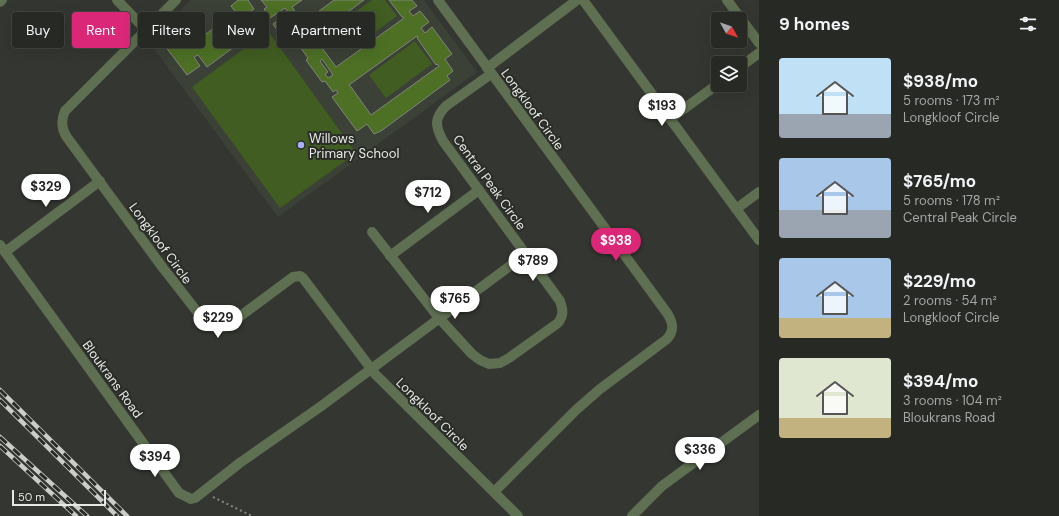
<!DOCTYPE html>
<html lang="en">
<head>
<meta charset="utf-8">
<style>
  body { margin:0; font-family:"DM Sans",sans-serif; background:#2f312d; color:#f1f3f6; height:100vh; display:flex; flex-direction:column; font-size:15px; white-space:nowrap }
  * { box-sizing:border-box; margin:0 }
  p { font-size:13px; color:#a4a6a7 }
  .icon { flex:none; width:22px; height:22px; fill:none; stroke:currentColor; stroke-width:2; stroke-linecap:round; stroke-linejoin:round }
  .map { position:relative; flex:1; overflow:hidden }
  .panel { display:flex; flex-direction:column; background:#272925; width:300px }
  .panel>* { flex:none }
  .top-card { position:absolute; left:12px; top:12px; width:380px; height:36px; display:flex; gap:8px }
  .needle { width:26px; rotate:130deg }
  .buttons { position:absolute; left:711px; top:12px; display:grid; gap:8px }
  .buttons a { display:grid; place-items:center; width:36px; height:36px; border-radius:4px; background:#272925; box-shadow:0 4px 16px #0002,0 0 0 1px #434542; font-size:20px }
  .scale { position:absolute; left:12px; bottom:10px; width:94px; box-sizing:border-box; padding-left:4px; border:2px solid #e7e9e6; border-top:0; font-size:11px; line-height:14px; white-space:nowrap; color:#e7e9e6; -webkit-text-stroke:3px #2a2d27; paint-order:stroke }
  .price { position:absolute; translate:-50% -34px; padding:0 9px; border-radius:14px; background:#fff; color:#222; font-size:13px; line-height:26px; filter:drop-shadow(0 1px 2px #0008) }
  .price::after { content:''; position:absolute; left:50%; top:24px; width:12px; height:9px; margin-left:-6px; background:inherit; clip-path:polygon(0 0,100% 0,50% 100%) }
  .price.current { background:#db2777; color:#fff }
  ul { padding:0; list-style:none }
  li { display:flex; align-items:center; gap:12px; height:100px; padding:0 20px }
  li span { display:grid; place-items:center; flex:none; width:112px; height:80px; border-radius:4px; color:#555 }
  li>.icon { margin-inline-start:auto }
  span .icon { width:48px; height:48px; fill:#fffc; stroke-width:1 }
  li b { font-size:17px }
  h2 { display:flex; justify-content:space-between; align-items:center; height:48px; padding:0 20px; font-size:17px }
  .pill { padding:0 14px; border-radius:4px; background:#272925; box-shadow:0 4px 16px #0002,0 0 0 1px #434542; font-size:14px; line-height:36px }
  .pill.current { background:#db2777; color:#fff }
  main { display:flex; flex:1; min-height:0 }
  .map>svg:first-child { display:block }
  .built { fill:#3b4136 }
  .green { fill:#415d21 }
  .building { fill:#4d7025; stroke:#81857f; fill-rule:evenodd }
  .lines { fill:none; stroke-linecap:round; stroke-linejoin:round }
  .path { stroke:#868884; stroke-width:2; stroke-dasharray:2 3; stroke-linecap:butt }
  .street { stroke:#5f6f51; stroke-width:10 }
  .rail-casing { stroke:#cacdc9; stroke-width:4.5 }
  .rail { stroke:#2a2d27; stroke-width:3; stroke-dasharray:9; stroke-linecap:butt }
  .poi-dot { fill:#aaaffb; stroke:#2a2d27; stroke-width:1.5 }
  .labels { text-anchor:middle; stroke-width:4; stroke-linejoin:round; paint-order:stroke }
  .street-label { font-size:13px; fill:#e7e9e6; stroke:#2a2d27 }
  .poi-label { font-size:13px; fill:#e7e9e6; stroke:#2a2d27; text-anchor:start }
</style>
</head>
<body>
<main>
<div class="map">
<svg width="759" height="516" viewBox="0 0 759 516">
  <rect width="100%" height="100%" fill="#343731"/>
  <path class="built" d="M191,0H424L477,72L278,217L149,42Z"/>
  <g class="green">
    <path d="M372,0H385L397,16L351,50L334,27Z"/>
    <path d="M268,31L356,153L280,208L192,87Z"/>
    <path d="M415,41L432,64L386,98L369,75Z"/>
  </g>
  <g class="building">
    <path d="M238,0H248L254,9L240,18L231,6Z"/>
    <path d="M261,0H302L292,7L303,23L334,0H364L314,37L336,67L404,18L402,17L389,0H412L417,6L409,11L413,16L420,11L429,22L421,28L425,33L432,27L452,54L445,59L453,71L447,76L450,80L381,131L374,134L367,124L357,131L332,97L338,93L336,90L333,92L325,81L322,82L306,60L308,58L300,47L308,41L306,37L290,49L273,24L289,13L285,8L270,18L264,9L267,7ZM417,36L418,37L417,38L436,65L437,64L439,66L371,115L351,87L349,85ZM322,59L333,75L328,78L325,74L328,72L320,61Z"/>
    <path d="M223,21L238,44L207,67L198,55L194,57L200,66L187,75L165,46L184,32L193,44Z"/>
  </g>
  <g class="lines">
    <path class="path" d="M213,497L252,516"/>
    <g class="street">
      <path d="M117,0L146,30"/>
      <path d="M176,0L65,111C61,120 61,127 66,136L163,268L206,323C213,328 219,329 227,326L293,277L300,276L303,278L375,374L518,516"/>
      <path d="M438,0L667,313C673,322 675,330 667,339L600,389L576,410L494,492"/>
      <path d="M583,0L759,240"/>
      <path d="M727,0L759,43"/>
      <path d="M0,2L2,0"/>
      <path d="M740,67L759,53"/>
      <path d="M487,68L577,0"/>
      <path d="M670,119L718,84"/>
      <path d="M736,209L759,192"/>
      <path d="M372,232L439,318L472,354L480,360L489,364L500,363L509,358L558,323C564,315 563,310 560,301L443,141C435,126 434,118 446,106L491,74"/>
      <path d="M0,245L179,493L191,499L195,498L241,462L320,407L526,254"/>
      <path d="M5,252L100,181"/>
      <path d="M390,256L479,190"/>
      <path d="M632,516L662,486L759,415"/>
    </g>
    <g class="rail-casing">
      <g id="rail">
        <path d="M0,390L127,516"/>
        <path d="M0,400L117,516"/>
        <path d="M0,437L87,516"/>
        <path d="M0,446L76,516"/>
      </g>
    </g>
    <use href="#rail" class="rail"/>
  </g>
  <circle class="poi-dot" cx="301" cy="145" r="4"/>
  <g class="labels">
    <g class="street-label">
      <text transform="translate(533 109) rotate(54)" y="5">Longkloof Circle</text>
      <text transform="translate(490 182) rotate(54)" y="5">Central Peak Circle</text>
      <text transform="translate(161 243) rotate(54)" y="5">Longkloof Circle</text>
      <text transform="translate(113 379) rotate(54)" y="5">Bloukrans Road</text>
      <text transform="translate(433 414) rotate(45)" y="5">Longkloof Circle</text>
    </g>
    <g class="poi-label">
      <text x="309" y="143">Willows<tspan x="309" dy="15">Primary School</tspan></text>
    </g>
  </g>
</svg>
<div class="buttons">
<a><svg class="needle" viewBox="-14 -14 28 28"><path d="M0-13l5 13h-10z" fill="#e53935"/><path d="M0 13l5-13h-10z" fill="#a4a6a7"/></svg></a>
<a><svg class="icon" aria-label="layers" viewBox="0 0 24 24"><path d="M12 4l9 5-9 5-9-5zM3 14l9 5 9-5"/></svg></a>
</div>
<div class="scale">50 m</div>
<b class="price" style="left:662px;top:127px">$193</b>
<b class="price" style="left:46px;top:208px">$329</b>
<b class="price" style="left:428px;top:214px">$712</b>
<b class="price current" style="left:616px;top:262px">$938</b>
<b class="price" style="left:533px;top:282px">$789</b>
<b class="price" style="left:455px;top:320px">$765</b>
<b class="price" style="left:218px;top:339px">$229</b>
<b class="price" style="left:700px;top:471px">$336</b>
<b class="price" style="left:155px;top:478px">$394</b>
<div class="top-card">
<a class="pill">Buy</a>
<a class="pill current">Rent</a>
<a class="pill">Filters</a>
<a class="pill">New</a>
<a class="pill">Apartment</a>
</div>
</div>
<section class="panel">
<h2>9 homes<svg class="icon" aria-label="filters" viewBox="0 0 24 24"><path d="M4 7h16M4 17h16"/><circle cx="9" cy="7" r="2"/><circle cx="15" cy="17" r="2"/></svg></h2>
<ul>
<li><span style="background:linear-gradient(#bfe0f5 70%,#9aa5b1 0)"><svg class="icon" aria-label="home" viewBox="0 0 24 24"><path d="M3 11l9-7 9 7M6 9v11h12V9"/></svg></span><div><b>$938/mo</b><p>5 rooms · 173 m²</p><p>Longkloof Circle</p></div></li>
<li><span style="background:linear-gradient(#a9c7e8 65%,#9aa5b1 0)"><svg class="icon" aria-label="home" viewBox="0 0 24 24"><path d="M3 11l9-7 9 7M6 9v11h12V9"/></svg></span><div><b>$765/mo</b><p>5 rooms · 178 m²</p><p>Central Peak Circle</p></div></li>
<li><span style="background:linear-gradient(#a9c7e8 75%,#c2b280 0)"><svg class="icon" aria-label="home" viewBox="0 0 24 24"><path d="M3 11l9-7 9 7M6 9v11h12V9"/></svg></span><div><b>$229/mo</b><p>2 rooms · 54 m²</p><p>Longkloof Circle</p></div></li>
<li><span style="background:linear-gradient(#dfe7d0 75%,#c2b280 0)"><svg class="icon" aria-label="home" viewBox="0 0 24 24"><path d="M3 11l9-7 9 7M6 9v11h12V9"/></svg></span><div><b>$394/mo</b><p>3 rooms · 104 m²</p><p>Bloukrans Road</p></div></li>
</ul>
</section>
</main>
</body>
</html>
